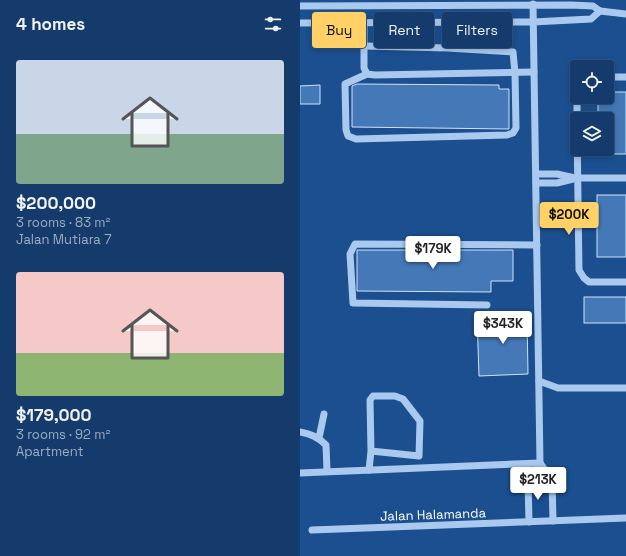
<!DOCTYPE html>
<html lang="en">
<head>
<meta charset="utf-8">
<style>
  body { margin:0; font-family:"Space Grotesk",sans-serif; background:#1d4271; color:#f1f3f6; height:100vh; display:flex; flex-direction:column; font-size:15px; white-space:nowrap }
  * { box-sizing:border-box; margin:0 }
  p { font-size:13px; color:#9dadc1 }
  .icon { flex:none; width:22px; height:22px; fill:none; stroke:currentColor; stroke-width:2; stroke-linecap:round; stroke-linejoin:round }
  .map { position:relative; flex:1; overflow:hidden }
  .panel { display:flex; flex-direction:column; background:#143b6b; width:300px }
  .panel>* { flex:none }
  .hud { position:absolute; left:12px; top:12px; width:254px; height:36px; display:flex; gap:8px }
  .tools { position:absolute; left:270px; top:60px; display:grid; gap:8px }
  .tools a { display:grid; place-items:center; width:44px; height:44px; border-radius:4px; background:#143b6b; box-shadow:0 2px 6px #0003,0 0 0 1px #33557e; font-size:20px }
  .price { position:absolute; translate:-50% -34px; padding:0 9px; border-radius:4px; background:#fff; color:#222; font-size:13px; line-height:26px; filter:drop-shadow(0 1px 2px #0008) }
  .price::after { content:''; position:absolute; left:50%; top:24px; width:12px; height:9px; margin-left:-6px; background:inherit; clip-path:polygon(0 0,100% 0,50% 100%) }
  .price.active { background:#ffd166; color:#111 }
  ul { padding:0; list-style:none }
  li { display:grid; align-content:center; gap:8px; height:212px; padding:0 16px }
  li span { display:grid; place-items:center; height:124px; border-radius:4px; color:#555 }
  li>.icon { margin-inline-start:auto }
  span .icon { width:72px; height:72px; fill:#fffc; stroke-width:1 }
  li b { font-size:17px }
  h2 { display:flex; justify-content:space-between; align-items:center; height:48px; padding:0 16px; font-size:17px }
  .chip { padding:0 14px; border-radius:4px; background:#143b6b; box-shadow:0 2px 6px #0003,0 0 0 1px #33557e; font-size:14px; line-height:36px }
  .chip.active { background:#ffd166; color:#111 }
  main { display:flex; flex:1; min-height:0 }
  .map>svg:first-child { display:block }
  .building { fill:#4478b7; stroke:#cfe3fa }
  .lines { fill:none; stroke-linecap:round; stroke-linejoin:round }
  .minor { stroke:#a9c9ee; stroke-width:7 }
  .labels { text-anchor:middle; stroke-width:4; stroke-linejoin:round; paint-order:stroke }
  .street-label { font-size:13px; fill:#fff; stroke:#1b4f8f }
</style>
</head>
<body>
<main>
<section class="panel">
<h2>4 homes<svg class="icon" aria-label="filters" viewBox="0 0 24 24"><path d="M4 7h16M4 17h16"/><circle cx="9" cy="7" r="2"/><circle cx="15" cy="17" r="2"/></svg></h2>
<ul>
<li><span style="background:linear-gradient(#c9d6e8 60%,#7fa58c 0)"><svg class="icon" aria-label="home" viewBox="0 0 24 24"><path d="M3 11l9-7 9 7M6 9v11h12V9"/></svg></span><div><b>$200,000</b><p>3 rooms · 83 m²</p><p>Jalan Mutiara 7</p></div></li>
<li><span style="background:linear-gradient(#f6c9c9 65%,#8fb573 0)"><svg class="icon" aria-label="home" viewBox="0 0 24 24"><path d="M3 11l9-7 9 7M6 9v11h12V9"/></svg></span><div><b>$179,000</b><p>3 rooms · 92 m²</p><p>Apartment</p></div></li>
</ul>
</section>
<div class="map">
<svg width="326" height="556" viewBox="0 0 326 556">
  <rect width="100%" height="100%" fill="#1b4f8f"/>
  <g class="building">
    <path d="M57,84L199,85V89H209V129L52,127V86Z"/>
    <path d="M20,85V104H0V86Z"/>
    <path d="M307,92H326V154H307V118L298,119V97H307Z"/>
    <rect x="297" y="195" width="29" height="62"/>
    <path d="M57,250H213V281H191V292L57,291Z"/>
    <rect x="284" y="297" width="42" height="26"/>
    <path d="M227,315L228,374L179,376L177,316Z"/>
  </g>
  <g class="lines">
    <g class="minor">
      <path d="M0,6L271,5L293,6L300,11L326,14"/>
      <path d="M0,23L233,22L291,19L300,11"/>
      <path d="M64,23V68L67,74L75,75L234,72"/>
      <path d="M64,46L147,48L213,52L215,73L216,128L213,133L207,135L56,139L48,136L46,130L45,84L67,74"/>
      <path d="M307,77H326"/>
      <path d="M277,119V97"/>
      <path d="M277,127L279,270L284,278L289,282H326"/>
      <path d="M236,174H257L275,178"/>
      <path d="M236,183H257L277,178H326"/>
      <path d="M187,305L53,303L50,254L55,244L237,245"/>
      <path d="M239,381L258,388H326"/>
      <path d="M0,432C11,434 18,437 26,445L27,471"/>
      <path d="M19,438L24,414"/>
      <path d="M240,463L252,479L253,521"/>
      <path d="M69,470L71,451L70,400L73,396H95L103,399L120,421L119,456L71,451"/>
      <path d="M0,473L240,463"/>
      <path d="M229,522L228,480L240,463L233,4"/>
      <path d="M12,530L326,518"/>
    </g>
  </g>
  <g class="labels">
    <g class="street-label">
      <text transform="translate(133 514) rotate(-2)" y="5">Jalan Halamanda</text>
    </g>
  </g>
</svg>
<div class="tools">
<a><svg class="icon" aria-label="locate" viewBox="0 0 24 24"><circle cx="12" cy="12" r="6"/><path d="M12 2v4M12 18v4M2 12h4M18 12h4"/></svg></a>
<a><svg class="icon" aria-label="layers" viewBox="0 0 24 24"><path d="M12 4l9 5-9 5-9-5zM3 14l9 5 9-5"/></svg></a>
</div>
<b class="price active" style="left:269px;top:236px">$200K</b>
<b class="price" style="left:133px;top:270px">$179K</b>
<b class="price" style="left:203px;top:345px">$343K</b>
<b class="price" style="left:238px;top:501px">$213K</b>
<div class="hud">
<a class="chip active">Buy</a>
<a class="chip">Rent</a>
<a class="chip">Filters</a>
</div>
</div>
</main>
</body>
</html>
